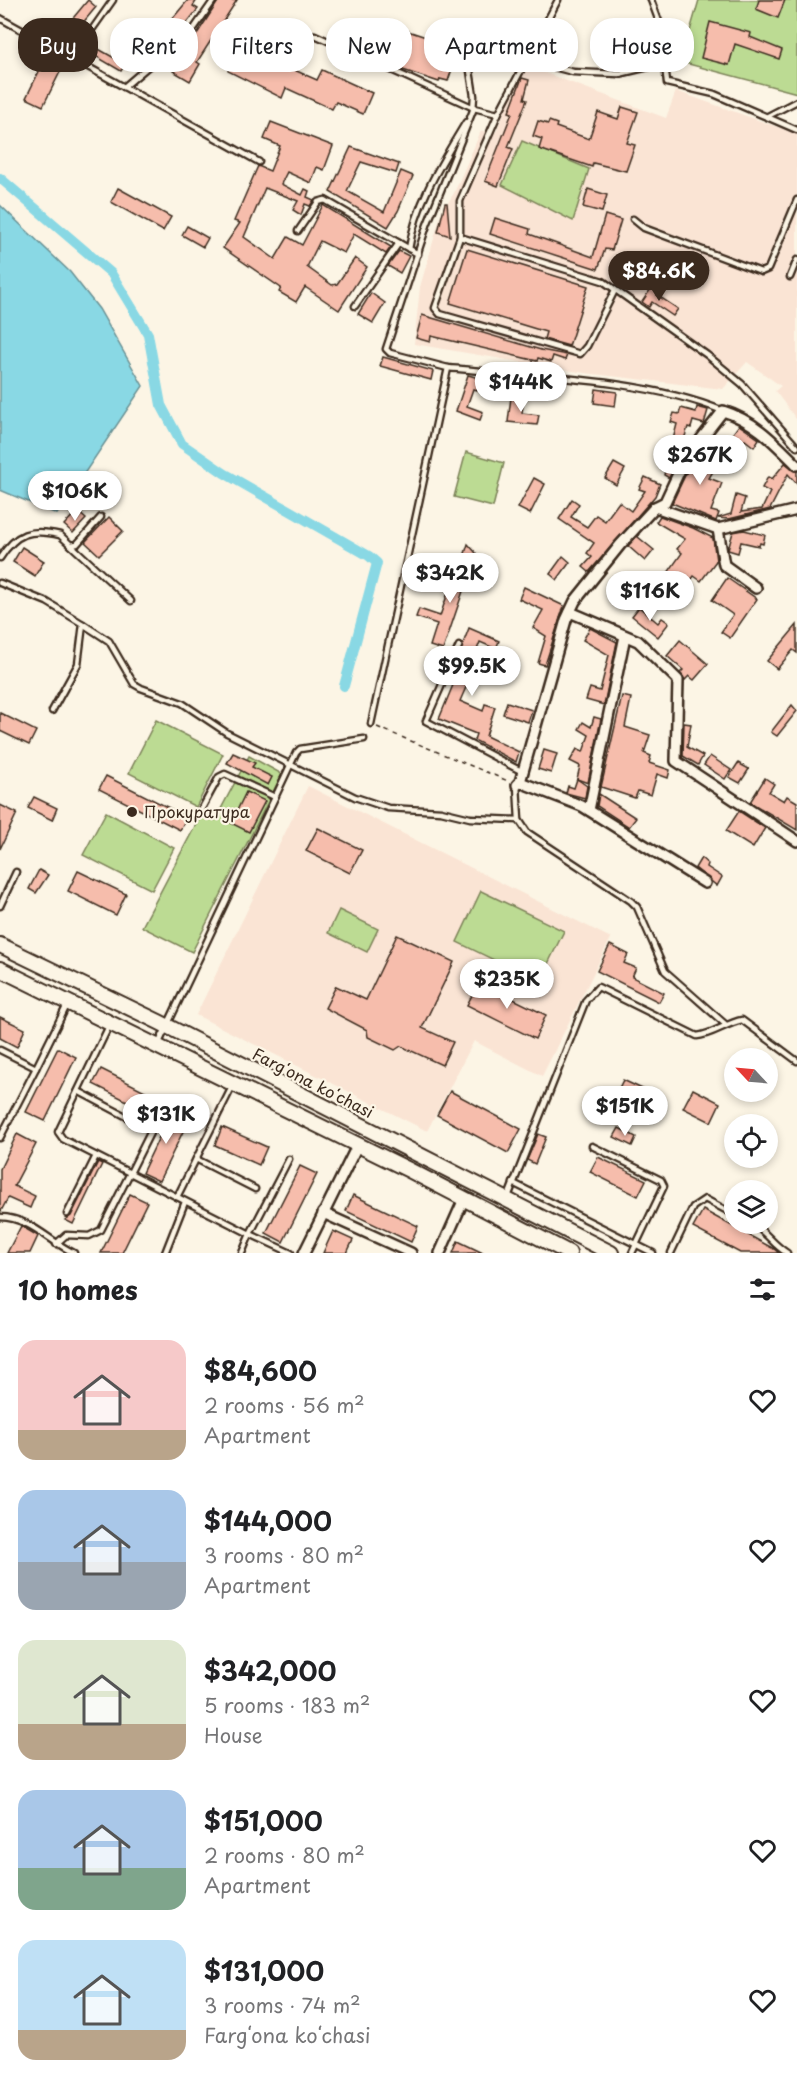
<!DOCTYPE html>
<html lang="en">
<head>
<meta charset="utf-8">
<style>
  body { margin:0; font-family:"Playpen Sans",sans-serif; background:#f6f6f6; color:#202124; height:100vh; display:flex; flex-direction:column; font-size:22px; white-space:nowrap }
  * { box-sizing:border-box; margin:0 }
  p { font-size:20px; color:#757577 }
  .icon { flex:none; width:33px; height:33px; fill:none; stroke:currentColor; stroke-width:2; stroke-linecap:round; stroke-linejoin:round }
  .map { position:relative; height:1253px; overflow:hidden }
  .details { display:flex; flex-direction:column; background:#fff; flex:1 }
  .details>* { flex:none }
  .hud { position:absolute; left:18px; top:18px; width:762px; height:54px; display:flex; gap:12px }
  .needle { width:39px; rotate:296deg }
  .controls { position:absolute; left:724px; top:1048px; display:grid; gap:12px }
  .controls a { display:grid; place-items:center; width:54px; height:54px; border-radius:50%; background:#fff; box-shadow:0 3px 9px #0003; font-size:30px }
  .price { position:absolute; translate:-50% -51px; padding:0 14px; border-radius:21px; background:#fff; color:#222; font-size:20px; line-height:39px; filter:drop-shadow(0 2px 3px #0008) }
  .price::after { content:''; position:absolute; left:50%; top:36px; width:18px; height:14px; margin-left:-9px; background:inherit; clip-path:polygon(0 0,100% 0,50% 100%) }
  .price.active { background:#3b2a1e; color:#fff }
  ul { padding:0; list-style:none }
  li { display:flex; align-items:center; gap:18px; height:150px; padding:0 18px }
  li span { display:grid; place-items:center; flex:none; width:168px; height:120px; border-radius:18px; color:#555 }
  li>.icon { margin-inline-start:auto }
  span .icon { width:72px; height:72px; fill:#fffc; stroke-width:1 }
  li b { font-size:26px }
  h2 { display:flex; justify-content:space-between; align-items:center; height:72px; padding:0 18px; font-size:26px }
  .chip { padding:0 21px; border-radius:24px; background:#fff; box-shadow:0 3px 9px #0003; font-size:21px; line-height:54px }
  .chip.active { background:#3b2a1e; color:#fff }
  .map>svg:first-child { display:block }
  .built { fill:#fae4d4 }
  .green { fill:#bcdb93; stroke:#7c8258; stroke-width:1.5 }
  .water { fill:#89d8e4; stroke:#6a9295; stroke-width:1.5 }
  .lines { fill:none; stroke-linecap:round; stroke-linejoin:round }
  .canal { stroke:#89d8e4; stroke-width:10 }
  .building { fill:#f6bdac; stroke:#3b2a1e; stroke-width:1.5 }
  .lane-casing { stroke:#3b2a1e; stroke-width:9 }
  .street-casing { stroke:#3b2a1e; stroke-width:14 }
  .primary-casing { stroke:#3b2a1e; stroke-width:18 }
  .path { stroke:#3b2a1e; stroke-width:1.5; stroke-dasharray:4.5 4.5; stroke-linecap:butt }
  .lane { stroke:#fcf5e5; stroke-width:4.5 }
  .street { stroke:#fcf5e5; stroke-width:9 }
  .primary { stroke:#fcf5e5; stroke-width:14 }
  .poi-dot { fill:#3b2a1e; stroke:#fcf5e5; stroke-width:2 }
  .labels { text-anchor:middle; stroke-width:4.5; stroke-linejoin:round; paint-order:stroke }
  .poi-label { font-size:16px; fill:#3b2a1e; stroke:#fcf5e5; text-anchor:start }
  .street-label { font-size:16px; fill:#3b2a1e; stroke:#fcf5e5 }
</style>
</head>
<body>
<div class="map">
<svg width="797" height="1253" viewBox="0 0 797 1253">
  <rect width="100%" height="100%" fill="#fcf5e5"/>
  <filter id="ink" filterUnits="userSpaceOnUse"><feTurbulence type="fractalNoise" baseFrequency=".0167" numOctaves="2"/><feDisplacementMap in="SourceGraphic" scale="12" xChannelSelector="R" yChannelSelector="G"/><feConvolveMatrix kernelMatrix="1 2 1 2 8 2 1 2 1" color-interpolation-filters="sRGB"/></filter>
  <g filter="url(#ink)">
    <g class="built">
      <path d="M524,65L666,118L676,91L797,134V420L775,391L781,386L747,362L723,389L585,373L414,344L420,287L441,214L454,193L481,131L496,132Z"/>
      <path d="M308,786L611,938L542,1076L474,1041L427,1131L196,1015Z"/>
    </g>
    <g class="green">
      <path d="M699,0H797V93L681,62Z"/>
      <path d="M522,141L589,169L573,221L502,185Z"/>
      <path d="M466,452L504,463L493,507L454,497Z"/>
      <path d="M156,720L223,754L196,807L129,773Z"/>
      <path d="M249,756L282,774L192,952L142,927L201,815L215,820Z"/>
      <path d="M106,812L174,848L152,890L83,855Z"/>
      <path d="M481,891L564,931L539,982L457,942Z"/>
      <path d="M339,910L378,929L367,952L328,933Z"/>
    </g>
    <path class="water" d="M0,205L70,272L99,309L143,386L57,514L0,490Z"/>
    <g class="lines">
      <path class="canal" d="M0,178L111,273L148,334L161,405L182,444L224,473L369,556L377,563L344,686"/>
    </g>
    <g class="building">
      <path d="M88,0L96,7L67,42L59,35Z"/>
      <path d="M188,0H197L193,6L198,9L174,39L163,30Z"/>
      <path d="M219,0H237L197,62L200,64L190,81L173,71Z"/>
      <path d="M759,0H785L778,18L756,9Z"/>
      <path d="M710,22L751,33L750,37L782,50L779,59L735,44L729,65L701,58Z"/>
      <path d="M396,27L459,48L448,81L440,79L439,82L400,69L402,64L385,59Z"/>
      <path d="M95,47L125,64L121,71L92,54Z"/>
      <path d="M49,51L66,60L43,106L26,98Z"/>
      <path d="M258,54L317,80L322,70L372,93L363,114L336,102L332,109L286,88L282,98L228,71L234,57L244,61L247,56L256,59Z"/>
      <path d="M522,78L529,80L524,99L527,100L508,147L513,149L498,186L485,181L512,113L509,112Z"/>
      <path d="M622,107L638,112L627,143L635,145L626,171L593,163L592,167L539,149L542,139L533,136L538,121L548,124L549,121L557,124L556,127L589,139L598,112L618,119Z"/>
      <path d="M271,122L333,146L324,170L317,167L311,183L287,172L281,184L302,195L305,189L309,191L307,197L314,200L310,206L305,204L301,215L293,210L298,201L265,188L244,237L275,259L288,237L302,245L323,205L391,247L386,254L354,234L344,253L320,241L307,267L332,285L337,284L355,258L367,267L339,310L305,287L296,302L279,292L281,288L223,248L240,223L234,221L258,166L270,171L280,146L264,139Z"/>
      <path d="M351,147L399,164L396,173L361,162L347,191L384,212L401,171L413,176L398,211L388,227L330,192Z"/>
      <path d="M118,188L171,217L163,231L111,202Z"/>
      <path d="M588,189L607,195L602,212L583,207Z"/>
      <path d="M445,203H447L450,236L438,232Z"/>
      <path d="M605,215L621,220L612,250L605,249L598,269L490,234L495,218L530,229L529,234L593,257Z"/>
      <path d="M187,226L208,238L203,247L182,235Z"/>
      <path d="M467,249L588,286L569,346L544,339L546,332L450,303Z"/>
      <path d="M399,251L409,256L400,273L388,266Z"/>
      <path d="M652,287L659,292L657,295L678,309L673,316L652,302L649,307L642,302Z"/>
      <path d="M371,293L385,303L373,323L358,314Z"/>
      <path d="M422,315L541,350L567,355L565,360L553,356L551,362L538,358L537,361L431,336L430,342L416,338Z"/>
      <path d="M383,357L433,371L431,380L380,366Z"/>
      <path d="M468,375L501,384L498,396L473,389L467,406L483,412L480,420L456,411Z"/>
      <path d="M596,389L617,392L615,406L594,403Z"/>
      <path d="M511,397L524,398L522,413L539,415L537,425L508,422Z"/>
      <path d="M697,407L708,410L704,424L693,421L691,428L688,427L681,449L683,451L669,478L664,475L677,424L671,422L674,413L679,414L681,408L696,412Z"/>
      <path d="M739,425L759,439L754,447L745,440L736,452L725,444Z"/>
      <path d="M707,447L722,456L709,478L722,483L711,511L719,513L716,521L672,503L690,465L695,458L699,461Z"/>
      <path d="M614,463L625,469L616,485L605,478Z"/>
      <path d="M785,463L797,472V484L788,474L770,509L729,519L718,518L731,514L736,495L745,498L741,512L762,509L770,492L762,488L768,477L772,479Z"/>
      <path d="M645,477L660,484L655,496L589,572L583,567L592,557L587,553L594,543L559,519L572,499L579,504L571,517L587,527L596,515L605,521L619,502L631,511L645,491L639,489Z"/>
      <path d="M534,478L545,484L530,514L518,508Z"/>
      <path d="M77,511L86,519L73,533L64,525Z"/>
      <path d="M660,516L693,528L713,538L716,561L701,581L694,576L683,591L665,577L682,553L677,549L685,539L656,522Z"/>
      <path d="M109,517L123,531L99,555L85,542Z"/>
      <path d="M744,530L765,535L763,544L760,543L759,546L741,542L738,553L728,550L733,532Z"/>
      <path d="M639,534L638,537L654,550L645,561L628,546Z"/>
      <path d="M468,544L476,553L443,650L430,646L437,624L416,617L419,609L440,616L451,584L455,585Z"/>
      <path d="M22,547L44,561L35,576L13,562Z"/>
      <path d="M563,556L570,562L557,580L550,574Z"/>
      <path d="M727,578L757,599L730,638L721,632L733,615L712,600Z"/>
      <path d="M524,587L564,606L545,665L538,663L546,636L533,628L543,610L519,599Z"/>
      <path d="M639,607L658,623L662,618L669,623L658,637L632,616Z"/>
      <path d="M797,625V653L793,650L777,669L767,661Z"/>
      <path d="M469,628L499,641L496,649L480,642L473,660L477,662L460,701L483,711L485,704L495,707L486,736L519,752L516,762L474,740L476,734L439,719L453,685L448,683Z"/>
      <path d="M590,628L617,642L604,705L586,700L590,688L600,691L609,655L583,640Z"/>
      <path d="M680,640L708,664L694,680L689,676L685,680L680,673L683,670L667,656Z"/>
      <path d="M622,696L631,698L625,727L650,735L644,753L651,756L649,763L670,770L668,778L657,774L651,795L638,791L635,798L601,787Z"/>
      <path d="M507,702L532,710L528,722L503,714Z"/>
      <path d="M792,705L797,711L777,736L771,732Z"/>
      <path d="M0,713L36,731L29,745L0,731Z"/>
      <path d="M594,717L601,719L588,783L577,779L580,766L570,761L577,749L583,752L589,735L579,729L583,722L591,727Z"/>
      <path d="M684,723L691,724L687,747L703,756L698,765L683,756Z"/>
      <path d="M544,750L557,754L551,773L538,769Z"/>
      <path d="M233,753L255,763L252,767L272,777L268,785L227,763Z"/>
      <path d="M710,756L731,770L725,779L704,765Z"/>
      <path d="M738,763L749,769L740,783L729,777Z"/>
      <path d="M106,776L187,817L180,830L99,789Z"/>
      <path d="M765,778L774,784L769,792L784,801L787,796L797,802V830L750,802Z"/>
      <path d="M577,779L587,786L585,798L566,793L568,786L574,788Z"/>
      <path d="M246,792L265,801L249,832L231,823Z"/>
      <path d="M599,794L636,818L629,827L597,806Z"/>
      <path d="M34,797L57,808L52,820L28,808Z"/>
      <path d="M0,805L17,813L0,849Z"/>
      <path d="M739,811L765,828L753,848L726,831Z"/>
      <path d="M318,828L362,850L350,873L306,851Z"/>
      <path d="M701,858L708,864L707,867L722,877L717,886L695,868Z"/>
      <path d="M39,870L48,875L36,893L29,889Z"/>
      <path d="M78,871L126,894L116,915L68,891Z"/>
      <path d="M397,935L454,962L422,1028L453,1042L442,1065L401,1046L395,1050L368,1037L367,1030L325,1008L336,986L366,1000Z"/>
      <path d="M610,945L628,954L624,963L636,968L632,977L664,993L659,1002L597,971Z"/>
      <path d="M479,982L546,1015L535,1039L467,1005Z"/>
      <path d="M0,1017L25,1029L17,1047L0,1038Z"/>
      <path d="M58,1048L76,1057L45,1121L26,1112Z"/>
      <path d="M101,1069L151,1094L143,1109L93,1084Z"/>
      <path d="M623,1080L655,1095L651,1105L618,1090Z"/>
      <path d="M693,1089L720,1103L711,1122L683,1108Z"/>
      <path d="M450,1091L521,1129L508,1153L437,1115Z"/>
      <path d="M173,1108L190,1117L159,1181L142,1173Z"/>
      <path d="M222,1127L267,1147L259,1165L215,1145Z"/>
      <path d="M619,1128L636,1137L632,1146L614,1137Z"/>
      <path d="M17,1134L36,1144L14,1186L35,1196L30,1208L8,1198L0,1213V1169Z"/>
      <path d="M538,1134L546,1137L535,1164L527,1160Z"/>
      <path d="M598,1157L646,1180L638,1196L590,1172Z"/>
      <path d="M98,1162L102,1164L73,1224L65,1220L71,1216Z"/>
      <path d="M300,1166L317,1174L283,1242L266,1233Z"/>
      <path d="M130,1194L147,1202L122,1253H101Z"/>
      <path d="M353,1195L418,1226L411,1242L346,1211Z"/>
      <path d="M703,1210L774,1249L779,1253H740L693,1228Z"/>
      <path d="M21,1226L38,1236L30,1253H7Z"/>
      <path d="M333,1231L353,1240L347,1253H323Z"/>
      <path d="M458,1241L483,1253H453Z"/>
    </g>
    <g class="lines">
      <g class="lane-casing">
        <g id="lane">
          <path d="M651,0L661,27L667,83L714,94L797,130"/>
          <path d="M0,18L259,162"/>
          <path d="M72,58L113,0"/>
          <path d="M291,60L307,34L315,35L474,108"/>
          <path d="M527,60L573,72L619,74L665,63"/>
          <path d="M470,71L474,96L473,110"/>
          <path d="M124,87L158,58L186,40L214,0"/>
          <path d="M498,114L460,201V237L435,308L440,314L580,354L587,346L615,290"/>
          <path d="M768,116L797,101"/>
          <path d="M633,219L644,228L761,272L768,269L797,200"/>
          <path d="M298,231L318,202L325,200L418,254"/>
          <path d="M460,237L603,281L707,355L742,384L797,447"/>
          <path d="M409,249C416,202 442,162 466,122"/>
          <path d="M790,277L797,260"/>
          <path d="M355,306L399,243"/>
          <path d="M448,368C531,376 647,379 723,411"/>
          <path d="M71,545L77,544L101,517"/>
          <path d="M0,558C16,533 30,528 60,535L131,601"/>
          <path d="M0,583L47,602L83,624L78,664L52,711"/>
          <path d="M83,624L109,641L134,684L141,688L182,703L227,733L355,797L388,808L441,811L470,818L519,820"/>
          <path d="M459,646L426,721L523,772"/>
          <path d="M371,724L448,368L390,353L386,349L427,225L474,108L498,114L558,0"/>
          <path d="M517,785L519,820L527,832L631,901L637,907L665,971L725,1024"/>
          <path d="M201,810L219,777L225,774L275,797"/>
          <path d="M0,906L16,872"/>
          <path d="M109,1026L58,1132L63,1139L130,1173L164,1105"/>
          <path d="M158,1045L296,753L300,749L364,739"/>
          <path d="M0,1050L36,1068L0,1138"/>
          <path d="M36,1068L67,1005"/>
          <path d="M78,1091L131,1119"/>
          <path d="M592,1146L661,1180L664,1186L632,1253"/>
          <path d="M196,1159L255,1189"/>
          <path d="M289,1159L250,1234L291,1253"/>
          <path d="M513,1183L653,1253"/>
          <path d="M177,1197L233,1085"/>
          <path d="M508,1197L586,1000L598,987L697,1036C711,1035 727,1023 742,1020L797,1061"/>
          <path d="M67,1214L96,1156"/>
          <path d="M0,1217C31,1218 47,1240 74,1253"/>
          <path d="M752,1224C767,1232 772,1244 787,1253"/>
          <path d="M56,1244L66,1235L89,1236L101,1230L130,1173L250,1234L242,1253"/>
          <path d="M165,1253L185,1202"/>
          <path d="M671,1253L693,1207L705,1199L735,1215"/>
        </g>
      </g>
      <g class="street-casing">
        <g id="street">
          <path d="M655,507L718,529L797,510"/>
          <path d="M718,529L724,565L756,588"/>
          <path d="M570,612L638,641L678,680L676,761L797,841"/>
          <path d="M520,782L582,806L705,883"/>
          <path d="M517,785L520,782L566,620L575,601L620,545L655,507L665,502L684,461L723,411C755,421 774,442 797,465"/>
          <path d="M589,810L625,636"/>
          <path d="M323,1213L411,1253"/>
          <path d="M304,1253L357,1146"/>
          <path d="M440,1253L464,1199"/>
        </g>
      </g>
      <g class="primary-casing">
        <g id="primary">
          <path d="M0,945L159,1022L611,1253"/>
          <path d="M0,969L409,1170L569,1253"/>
        </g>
      </g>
      <path class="path" d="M377,727L508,781"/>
      <use href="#lane" class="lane"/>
      <use href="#street" class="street"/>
      <use href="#primary" class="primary"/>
    </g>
  </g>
  <circle class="poi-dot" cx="132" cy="812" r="6"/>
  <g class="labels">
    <g class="poi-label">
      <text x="144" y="818">Прокуратура</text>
    </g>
    <g class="street-label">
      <text transform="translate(313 1083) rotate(27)" y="6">Fargʻona koʻchasi</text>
    </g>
  </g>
</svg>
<div class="controls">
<a><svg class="needle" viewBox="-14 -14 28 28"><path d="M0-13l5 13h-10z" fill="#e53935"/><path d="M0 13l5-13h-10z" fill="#757577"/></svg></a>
<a><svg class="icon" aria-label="locate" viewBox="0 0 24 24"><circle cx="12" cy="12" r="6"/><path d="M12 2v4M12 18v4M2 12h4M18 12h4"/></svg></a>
<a><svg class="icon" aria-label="layers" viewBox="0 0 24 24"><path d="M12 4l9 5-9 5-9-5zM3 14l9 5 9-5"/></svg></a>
</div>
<b class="price active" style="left:659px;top:302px">$84.6K</b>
<b class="price" style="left:521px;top:413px">$144K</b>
<b class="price" style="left:700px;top:486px">$267K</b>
<b class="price" style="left:75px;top:522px">$106K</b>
<b class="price" style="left:450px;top:604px">$342K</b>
<b class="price" style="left:650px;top:622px">$116K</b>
<b class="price" style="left:472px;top:697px">$99.5K</b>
<b class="price" style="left:507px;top:1010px">$235K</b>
<b class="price" style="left:625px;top:1137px">$151K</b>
<b class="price" style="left:166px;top:1145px">$131K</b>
<div class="hud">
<a class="chip active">Buy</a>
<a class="chip">Rent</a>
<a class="chip">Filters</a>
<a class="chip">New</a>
<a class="chip">Apartment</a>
<a class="chip">House</a>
</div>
</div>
<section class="details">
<h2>10 homes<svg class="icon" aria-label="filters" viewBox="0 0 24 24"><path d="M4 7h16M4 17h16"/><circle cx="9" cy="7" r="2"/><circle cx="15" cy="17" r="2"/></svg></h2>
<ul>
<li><span style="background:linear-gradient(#f6c9c9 75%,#b9a48a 0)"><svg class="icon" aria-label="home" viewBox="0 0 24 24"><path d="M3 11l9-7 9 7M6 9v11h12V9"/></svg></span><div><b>$84,600</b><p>2 rooms · 56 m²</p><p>Apartment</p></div><svg class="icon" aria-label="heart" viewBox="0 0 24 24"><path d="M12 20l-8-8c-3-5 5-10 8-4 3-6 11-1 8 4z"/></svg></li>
<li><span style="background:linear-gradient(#a9c7e8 60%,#9aa5b1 0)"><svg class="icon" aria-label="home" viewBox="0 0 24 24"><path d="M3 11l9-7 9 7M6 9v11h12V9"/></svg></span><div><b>$144,000</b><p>3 rooms · 80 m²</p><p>Apartment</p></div><svg class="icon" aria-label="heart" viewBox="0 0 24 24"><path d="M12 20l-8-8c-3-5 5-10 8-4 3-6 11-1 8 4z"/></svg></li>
<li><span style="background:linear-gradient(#dfe7d0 70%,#b9a48a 0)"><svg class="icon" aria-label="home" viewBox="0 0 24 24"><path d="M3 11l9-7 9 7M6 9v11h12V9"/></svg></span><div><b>$342,000</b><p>5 rooms · 183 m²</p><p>House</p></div><svg class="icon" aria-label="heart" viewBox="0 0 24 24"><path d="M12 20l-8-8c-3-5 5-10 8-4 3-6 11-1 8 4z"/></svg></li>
<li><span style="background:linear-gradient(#a9c7e8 65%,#7fa58c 0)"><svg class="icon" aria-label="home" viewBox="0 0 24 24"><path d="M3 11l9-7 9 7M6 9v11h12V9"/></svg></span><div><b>$151,000</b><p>2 rooms · 80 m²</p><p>Apartment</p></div><svg class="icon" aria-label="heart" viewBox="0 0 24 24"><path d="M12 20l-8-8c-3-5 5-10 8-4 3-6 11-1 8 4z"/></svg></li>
<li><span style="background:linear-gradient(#bfe0f5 75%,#b9a48a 0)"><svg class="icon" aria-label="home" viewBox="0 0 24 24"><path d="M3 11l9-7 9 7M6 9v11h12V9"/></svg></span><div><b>$131,000</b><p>3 rooms · 74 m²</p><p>Fargʻona koʻchasi</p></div><svg class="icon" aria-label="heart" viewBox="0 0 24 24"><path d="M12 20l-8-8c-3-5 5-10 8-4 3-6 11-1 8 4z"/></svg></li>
</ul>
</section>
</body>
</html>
